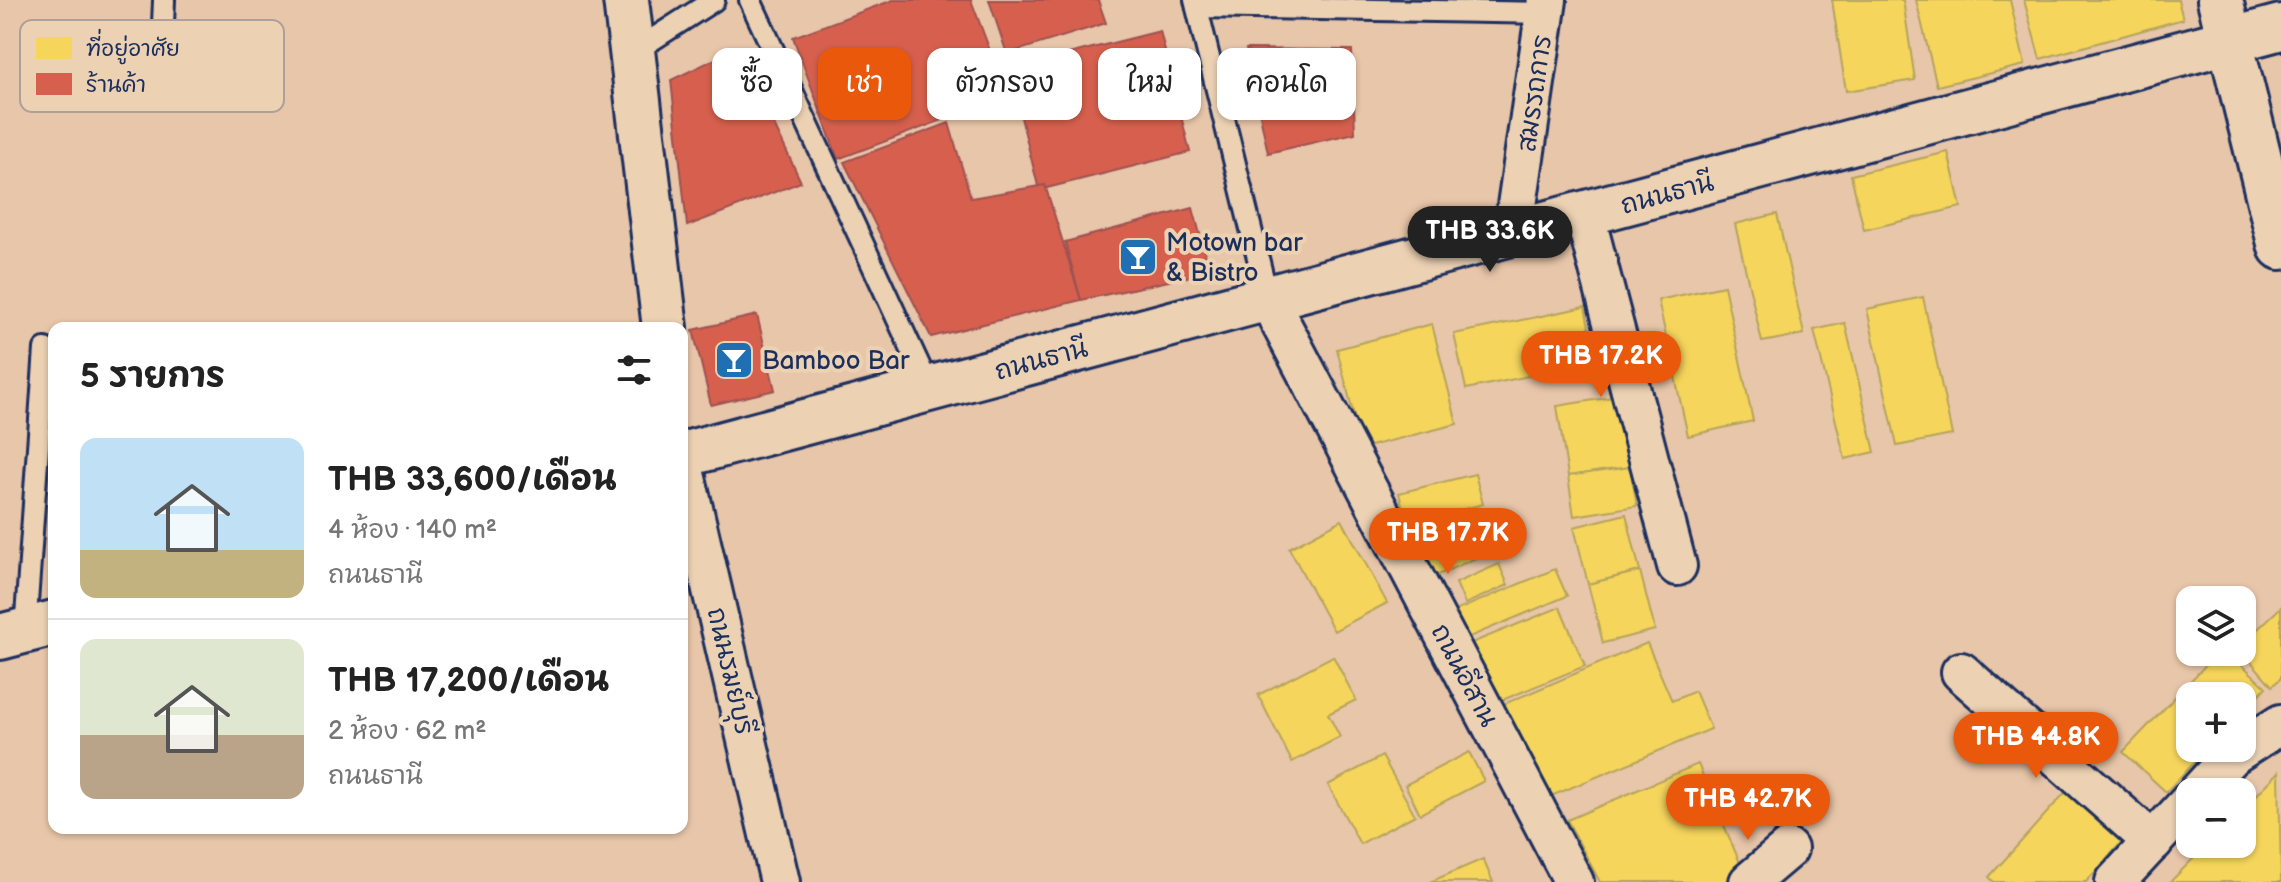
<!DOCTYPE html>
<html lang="th">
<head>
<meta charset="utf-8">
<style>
  body { margin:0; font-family:"Balsamiq Sans","Playpen Sans Thai",sans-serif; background:#f2f2f2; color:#222; height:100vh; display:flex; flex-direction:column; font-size:30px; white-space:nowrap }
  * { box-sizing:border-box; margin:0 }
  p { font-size:26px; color:#767676 }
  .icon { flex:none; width:44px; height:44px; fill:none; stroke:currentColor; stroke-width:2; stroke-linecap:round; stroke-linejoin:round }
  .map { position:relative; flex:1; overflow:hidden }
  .panel { position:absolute; left:48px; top:322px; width:640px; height:512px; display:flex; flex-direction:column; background:#fff; border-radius:16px; box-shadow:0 2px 6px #0004 }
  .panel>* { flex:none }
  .guide { position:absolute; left:712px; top:48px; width:760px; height:72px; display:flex; gap:16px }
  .fabs { position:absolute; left:2176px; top:586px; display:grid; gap:16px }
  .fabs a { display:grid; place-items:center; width:80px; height:80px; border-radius:16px; background:#fff; box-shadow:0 2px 6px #0004; font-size:40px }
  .price { position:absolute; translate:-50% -68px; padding:0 18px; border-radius:28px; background:#ea580c; color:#fff; font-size:26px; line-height:52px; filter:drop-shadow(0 2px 4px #0008) }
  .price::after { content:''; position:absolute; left:50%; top:48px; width:24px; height:18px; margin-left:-12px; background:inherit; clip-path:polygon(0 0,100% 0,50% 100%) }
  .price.selected { background:#222; color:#fff }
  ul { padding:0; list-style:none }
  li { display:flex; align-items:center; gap:24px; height:200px; padding:0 32px }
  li+li { border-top:2px solid #e0e0e0 }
  li span { display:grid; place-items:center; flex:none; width:224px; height:160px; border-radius:16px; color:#555 }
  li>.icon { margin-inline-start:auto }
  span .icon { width:96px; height:96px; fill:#fffc; stroke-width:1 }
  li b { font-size:34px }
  h2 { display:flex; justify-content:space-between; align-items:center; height:96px; padding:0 32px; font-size:34px }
  .tag { padding:0 28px; border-radius:16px; background:#fff; box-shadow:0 2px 6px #0004; font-size:28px; line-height:72px }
  .tag.selected { background:#ea580c; color:#fff }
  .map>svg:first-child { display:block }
  .homes { fill:#f6d55c; stroke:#b4a35d; stroke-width:2 }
  .shops { fill:#d6604d; stroke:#9e5152; stroke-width:2 }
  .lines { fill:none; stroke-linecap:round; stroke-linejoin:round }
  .service-casing { stroke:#1b2f5e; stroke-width:26 }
  .minor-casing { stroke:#1b2f5e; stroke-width:44 }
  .tertiary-casing { stroke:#1b2f5e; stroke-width:50 }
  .service { stroke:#ecd1b3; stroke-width:20 }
  .minor { stroke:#ecd1b3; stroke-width:38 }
  .tertiary { stroke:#ecd1b3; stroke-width:44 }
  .labels { text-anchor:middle; stroke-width:8; stroke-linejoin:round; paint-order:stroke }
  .street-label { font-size:26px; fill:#1b2f5e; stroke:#ecd1b3 }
  .poi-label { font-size:26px; fill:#1b2f5e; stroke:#ecd1b3; text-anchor:start }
  .key { fill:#ecd1b3; stroke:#ada09a; stroke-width:2 }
  .key-label { font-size:22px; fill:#1b2f5e }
</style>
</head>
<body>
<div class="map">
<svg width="2281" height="882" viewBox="0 0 2281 882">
  <rect width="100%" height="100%" fill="#e8c6a9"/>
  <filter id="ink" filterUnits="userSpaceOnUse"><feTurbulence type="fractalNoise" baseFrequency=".0125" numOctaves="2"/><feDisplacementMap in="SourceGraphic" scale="16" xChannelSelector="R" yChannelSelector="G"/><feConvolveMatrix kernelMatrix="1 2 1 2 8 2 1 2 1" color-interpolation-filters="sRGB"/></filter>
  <g filter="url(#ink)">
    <g class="homes">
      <path d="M1832,0H1903L1915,80L1846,91Z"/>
      <path d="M1916,0H2010L2025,65L1937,86Z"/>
      <path d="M2024,0H2178L2183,19L2040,59Z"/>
      <path d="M1948,152L1961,207L1864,230L1851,175Z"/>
      <path d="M1777,214L1804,334L1762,342L1735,224Z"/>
      <path d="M1724,286L1753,421L1688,436L1658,300Z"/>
      <path d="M1923,297L1952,435L1897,446L1867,309Z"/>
      <path d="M1585,307L1596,362L1466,389L1454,334Z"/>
      <path d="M1845,323L1875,452L1845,459L1814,330Z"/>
      <path d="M1432,324L1457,424L1362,448L1337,349Z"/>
      <path d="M1619,396L1630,467L1568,476L1557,406Z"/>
      <path d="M1630,467L1637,506L1574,516L1568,476Z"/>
      <path d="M1475,474L1483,504L1407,524L1399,493Z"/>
      <path d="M1626,514L1640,571L1588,584L1574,527Z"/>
      <path d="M1469,518L1485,554L1429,579L1412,544Z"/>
      <path d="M1342,520L1387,603L1334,631L1289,548Z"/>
      <path d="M1499,564L1508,585L1465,604L1456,583Z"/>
      <path d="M1555,569L1567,596L1467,638L1455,611Z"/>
      <path d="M1640,571L1655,630L1603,643L1588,584Z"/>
      <path d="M1560,607L1585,666L1495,703L1469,644Z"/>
      <path d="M2281,607V678L2272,686L2242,651V644Z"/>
      <path d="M1647,643L1672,701L1695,691L1711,729L1544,799L1504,704Z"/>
      <path d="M2218,652H2228L2266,687L2242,712V696H2190V748H2208L2166,792L2123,752Z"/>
      <path d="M1333,656L1356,700L1328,714L1340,737L1292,762L1258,695Z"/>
      <path d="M1469,752L1484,781L1420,814L1405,785Z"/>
      <path d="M1382,756L1415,815L1360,844L1328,785Z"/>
      <path d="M1698,764L1743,870L1728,882H1600L1567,820Z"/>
      <path d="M2279,772L2281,882H2170L2208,844H2242V810Z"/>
      <path d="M2072,785L2128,835L2086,882H1994L1989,877Z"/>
      <path d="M1483,859L1493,882H1430Z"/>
    </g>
    <g class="shops">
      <path d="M893,0H971L1007,96L838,159L793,37Z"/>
      <path d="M989,0H1098L1106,23L1007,54Z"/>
      <path d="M1160,31L1190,152L1039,190L1009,69Z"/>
      <path d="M738,48L801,182L687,226L671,80Z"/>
      <path d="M1246,49L1352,50L1355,133L1268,153Z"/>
      <path d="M949,123L971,198L1045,185L1081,300L931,337L844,162Z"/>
      <path d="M1193,208L1210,272L1081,300L1065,242Z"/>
      <path d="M757,315L775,390L711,405L693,330Z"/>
    </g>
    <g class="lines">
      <g class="service-casing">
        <g id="service">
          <path d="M750,0L930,389"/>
          <path d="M1195,0L1268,299"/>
          <path d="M1197,7L1545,13"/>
          <path d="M630,54L714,0"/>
          <path d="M161,73L164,0"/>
          <path d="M25,631L45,349"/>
        </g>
      </g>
      <g class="minor-casing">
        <g id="minor">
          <path d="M1585,216L1677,566"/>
          <path d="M1513,233L1547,0"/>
          <path d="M1268,299L1574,882"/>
          <path d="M682,461L780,882"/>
          <path d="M1961,672L2153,842"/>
          <path d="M2198,792L2231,756L2281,724"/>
          <path d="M1749,882L1788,849"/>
          <path d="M2115,882L2190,801"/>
        </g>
      </g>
      <g class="tertiary-casing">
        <g id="tertiary">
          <path d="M626,0L665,328"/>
          <path d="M2220,0L2281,247"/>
          <path d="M682,455L2281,27"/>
          <path d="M0,637L54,623"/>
        </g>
      </g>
      <use href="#service" class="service"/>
      <use href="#minor" class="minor"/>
      <use href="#tertiary" class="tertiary"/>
    </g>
  </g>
  <defs>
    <g id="bar-square" transform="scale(2)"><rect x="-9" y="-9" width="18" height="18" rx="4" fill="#1f6fb2" stroke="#ecd1b3"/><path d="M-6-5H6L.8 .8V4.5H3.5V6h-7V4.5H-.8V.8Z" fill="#fff"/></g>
  </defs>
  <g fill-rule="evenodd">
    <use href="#bar-square" x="1138" y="257"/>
    <use href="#bar-square" x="734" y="360"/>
  </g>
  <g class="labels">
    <g class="street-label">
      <text transform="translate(1534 93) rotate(-82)" y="9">สมรรถการ</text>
      <text transform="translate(1667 193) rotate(-15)" y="9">ถนนธานี</text>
      <text transform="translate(1041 359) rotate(-15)" y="9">ถนนธานี</text>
      <text transform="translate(731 671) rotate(77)" y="9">ถนนรมย์บุรี</text>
      <text transform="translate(1465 675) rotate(62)" y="9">ถนนอีสาน</text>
    </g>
    <g class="poi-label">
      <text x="1166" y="251">Motown bar<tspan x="1166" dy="30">&amp; Bistro</tspan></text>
      <text x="762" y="369">Bamboo Bar</text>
    </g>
  </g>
  <rect x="20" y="20" width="264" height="92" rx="12" class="key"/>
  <rect x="36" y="37" width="36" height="22" fill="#f6d55c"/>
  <rect x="36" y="73" width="36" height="22" fill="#d6604d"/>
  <g class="key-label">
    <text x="86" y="56">ที่อยู่อาศัย</text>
    <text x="86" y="92">ร้านค้า</text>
  </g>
</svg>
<div class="fabs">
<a><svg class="icon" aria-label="layers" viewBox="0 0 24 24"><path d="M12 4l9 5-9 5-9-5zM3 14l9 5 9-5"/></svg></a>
<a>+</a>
<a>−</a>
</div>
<b class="price selected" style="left:1490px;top:274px">THB 33.6K</b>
<b class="price" style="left:1601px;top:399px">THB 17.2K</b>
<b class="price" style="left:1448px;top:576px">THB 17.7K</b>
<b class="price" style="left:2036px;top:780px">THB 44.8K</b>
<b class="price" style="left:1748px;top:842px">THB 42.7K</b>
<div class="guide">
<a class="tag">ซื้อ</a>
<a class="tag selected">เช่า</a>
<a class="tag">ตัวกรอง</a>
<a class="tag">ใหม่</a>
<a class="tag">คอนโด</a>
</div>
<section class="panel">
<h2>5 รายการ<svg class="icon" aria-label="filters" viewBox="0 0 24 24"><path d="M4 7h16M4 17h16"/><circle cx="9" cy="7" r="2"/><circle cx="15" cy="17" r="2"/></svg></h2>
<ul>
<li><span style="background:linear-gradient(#bfe0f5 70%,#c2b280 0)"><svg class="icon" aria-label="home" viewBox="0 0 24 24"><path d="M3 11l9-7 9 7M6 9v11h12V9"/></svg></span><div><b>THB 33,600/เดือน</b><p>4 ห้อง · 140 m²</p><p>ถนนธานี</p></div></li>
<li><span style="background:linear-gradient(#dfe7d0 60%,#b9a48a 0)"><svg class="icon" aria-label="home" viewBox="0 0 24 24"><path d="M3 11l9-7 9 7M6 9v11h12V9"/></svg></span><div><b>THB 17,200/เดือน</b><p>2 ห้อง · 62 m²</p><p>ถนนธานี</p></div></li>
</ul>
</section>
</div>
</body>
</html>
